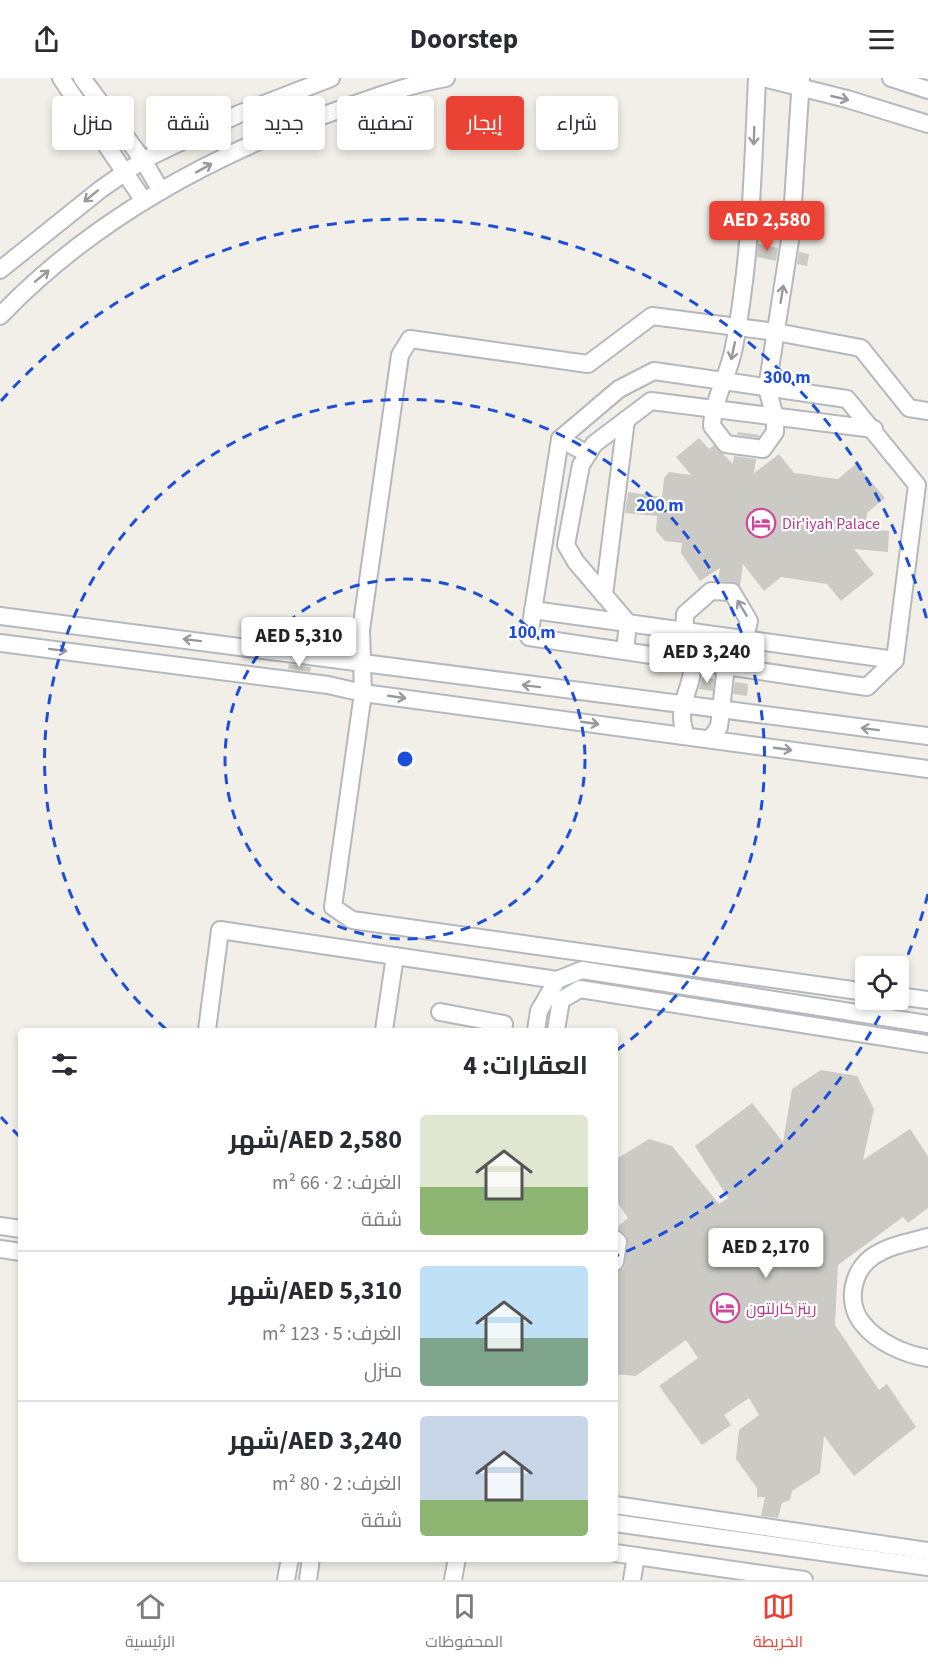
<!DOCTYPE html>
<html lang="ar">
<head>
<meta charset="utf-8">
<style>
  body { margin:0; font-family:"Source Sans 3",Cairo,sans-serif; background:#f2f2f3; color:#2b2b33; direction:rtl; height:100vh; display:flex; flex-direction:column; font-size:22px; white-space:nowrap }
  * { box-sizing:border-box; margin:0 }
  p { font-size:20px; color:#7c7c81 }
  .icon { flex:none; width:33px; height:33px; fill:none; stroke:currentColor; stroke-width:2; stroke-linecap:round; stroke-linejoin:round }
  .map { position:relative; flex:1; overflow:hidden; direction:ltr }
  .details { position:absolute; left:18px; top:950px; width:600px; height:534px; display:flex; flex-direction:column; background:#fff; border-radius:6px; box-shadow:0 3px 9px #0003; direction:rtl }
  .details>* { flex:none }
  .top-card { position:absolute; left:18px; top:18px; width:600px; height:54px; direction:rtl; display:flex; gap:12px }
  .controls { position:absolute; left:855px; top:878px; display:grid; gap:12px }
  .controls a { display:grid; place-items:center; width:54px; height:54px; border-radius:6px; background:#fff; box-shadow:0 3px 9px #0003; font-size:30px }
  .price { position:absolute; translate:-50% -51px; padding:0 14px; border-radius:6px; background:#fff; color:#222; font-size:20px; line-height:39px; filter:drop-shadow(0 2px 3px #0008) }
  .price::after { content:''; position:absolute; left:50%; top:36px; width:18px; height:14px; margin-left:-9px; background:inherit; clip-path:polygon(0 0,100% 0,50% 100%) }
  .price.current { background:#ea4335; color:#fff }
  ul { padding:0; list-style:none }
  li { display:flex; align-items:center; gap:18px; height:150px; padding:0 30px }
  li+li { border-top:2px solid #e1e1e2 }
  li span { display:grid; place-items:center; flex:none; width:168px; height:120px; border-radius:6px; color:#555 }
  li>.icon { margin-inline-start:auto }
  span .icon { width:72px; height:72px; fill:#fffc; stroke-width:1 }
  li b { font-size:26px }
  h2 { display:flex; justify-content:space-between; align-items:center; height:72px; padding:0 30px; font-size:26px }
  .pill { padding:0 21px; border-radius:6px; background:#fff; box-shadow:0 3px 9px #0003; font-size:21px; line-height:54px }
  .pill.current { background:#ea4335; color:#fff }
  header { display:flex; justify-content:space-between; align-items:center; height:78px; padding:0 30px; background:#fff; font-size:27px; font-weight:700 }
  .dock { display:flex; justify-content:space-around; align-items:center; height:84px; border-top:2px solid #e1e1e2; background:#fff; font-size:16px; color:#7c7c81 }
  .dock a { display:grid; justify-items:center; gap:3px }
  .dock .current { color:#ea4335 }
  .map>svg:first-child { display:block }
  .building { fill:#cccac5 }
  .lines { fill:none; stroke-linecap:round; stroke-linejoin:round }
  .minor-casing { stroke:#b5b8bc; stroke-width:20 }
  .minor { stroke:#fff; stroke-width:16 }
  .oneway { stroke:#979a9d }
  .ring { fill:none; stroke:#1d4ed8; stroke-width:3; stroke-dasharray:10 8 }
  .labels { text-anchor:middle; stroke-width:4.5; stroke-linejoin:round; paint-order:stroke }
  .hotel-label { font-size:16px; fill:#b23c85; stroke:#fff; text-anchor:start }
  .centre { fill:#1d4ed8; stroke:#fff; stroke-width:3 }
  .ring-label { font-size:18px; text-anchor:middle; font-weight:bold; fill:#1d4ed8; stroke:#fff; stroke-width:4.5; stroke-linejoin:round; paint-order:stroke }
</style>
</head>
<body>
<header><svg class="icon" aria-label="menu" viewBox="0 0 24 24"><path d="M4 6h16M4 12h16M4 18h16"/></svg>Doorstep<svg class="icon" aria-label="share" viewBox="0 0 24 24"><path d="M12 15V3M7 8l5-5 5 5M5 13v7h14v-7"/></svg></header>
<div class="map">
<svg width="928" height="1502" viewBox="0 0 928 1502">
  <rect width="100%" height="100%" fill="#f1efe8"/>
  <g class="building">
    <path d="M758,166L778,170L776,183L757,179Z"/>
    <path d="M799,174L809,176L807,188L797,186Z"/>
    <path d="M738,354L760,357L758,360L737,357Z"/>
    <path d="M699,360L709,371L714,367L733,386L734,378L756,381L754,395L779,376L794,395L838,401L856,386L885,420L867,435L865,451L889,453L888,474L854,471L874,496L841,523L827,506L781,499L764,513L743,486L740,508L733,504L718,503L720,490L700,503L681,475L682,465L665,463L656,453L657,438L625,435L628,414L662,419L664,400L669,394L691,397L676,379Z"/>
    <path d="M294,540L316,542L313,568L291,565Z"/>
    <path d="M289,586L311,589L310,594L288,591Z"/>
    <path d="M702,600L714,601L713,613L699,611Z"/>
    <path d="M735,604L748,606L747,618L733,616Z"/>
    <path d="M821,992L857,998L874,1031L863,1082L910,1051L928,1078V1130L908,1145L903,1139L838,1187L835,1247L879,1312L887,1306L916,1349L854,1398L824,1358L820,1395L792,1413L790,1422L782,1425L778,1440L761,1438L765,1419H757V1410L736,1381L739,1352L759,1337L749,1320L724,1337L731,1347L702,1367L659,1308L698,1280L686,1262L636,1298L615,1296V1194L624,1190L628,1165L625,1157L615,1151L628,1140L615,1121V1082L649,1061L672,1068L719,1126L728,1120L695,1068L752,1025L783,1064L792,1011Z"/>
  </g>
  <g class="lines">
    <g class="minor-casing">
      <g id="minor">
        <path d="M61,0L144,123"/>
        <path d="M82,0L143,82L161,113"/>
        <path d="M757,0C753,90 751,180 734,269C729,297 713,321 712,348L726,366L763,371L775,354V339L767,310L791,156L801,0"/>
        <path d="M763,0L847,21L928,46"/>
        <path d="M891,0L928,12"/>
        <path d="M0,192L101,111L143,82L241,35L331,0"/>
        <path d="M0,238C93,141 215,75 341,31C375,19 411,6 446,0"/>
        <path d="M654,293L847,321L917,407L895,582L867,609L529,559L560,361L619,311Z"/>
        <path d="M560,361L588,376"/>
        <path d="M604,517L626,342"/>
        <path d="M533,532L895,582"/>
        <path d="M0,538L928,658"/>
        <path d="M0,565L328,607L363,615L928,691"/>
        <path d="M625,573L628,545L576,484L566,467L581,387L594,366L651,323L874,351"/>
        <path d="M686,658C673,625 696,609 692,581C690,564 683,554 685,536L711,513L732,514L749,543L745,560L726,588L719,649L710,661"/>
        <path d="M866,914L352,842L333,829L363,615L361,552L400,277L410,261L588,286L652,238L776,254L861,270L909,330L928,333"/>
        <path d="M898,918L928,922"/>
        <path d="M440,934L504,946L503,952"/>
        <path d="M207,952L220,852L557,902"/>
        <path d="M384,952L395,878"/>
        <path d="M536,952L539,933L557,902L582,892L928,946"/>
        <path d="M556,952L561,922L580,911L928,966"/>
        <path d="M0,1148L21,1151"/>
        <path d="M928,1159C910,1164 891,1167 875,1177C852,1191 845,1225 863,1246C877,1264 906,1277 928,1280"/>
        <path d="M615,1161L618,1164L615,1184"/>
        <path d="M0,1171L21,1174"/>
        <path d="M615,1427L928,1473"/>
        <path d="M615,1445L928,1489"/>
        <path d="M615,1475L804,1502"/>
        <path d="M286,1502L290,1480"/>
        <path d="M308,1502L311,1480"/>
        <path d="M453,1502L457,1480"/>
        <path d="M632,1502L636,1478"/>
      </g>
    </g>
    <use href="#minor" class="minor"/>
  </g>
  <defs><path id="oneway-shaft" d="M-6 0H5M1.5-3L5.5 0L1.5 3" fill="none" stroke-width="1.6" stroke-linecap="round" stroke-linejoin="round" transform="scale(1.5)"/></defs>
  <g class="oneway">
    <use href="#oneway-shaft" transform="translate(840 20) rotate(13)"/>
    <use href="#oneway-shaft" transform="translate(754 58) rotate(92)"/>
    <use href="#oneway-shaft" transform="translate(204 90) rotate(-29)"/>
    <use href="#oneway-shaft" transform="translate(91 118) rotate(141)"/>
    <use href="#oneway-shaft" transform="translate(42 198) rotate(-39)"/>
    <use href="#oneway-shaft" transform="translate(782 216) rotate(-81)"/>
    <use href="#oneway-shaft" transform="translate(733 273) rotate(102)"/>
    <use href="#oneway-shaft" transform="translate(742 530) rotate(-121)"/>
    <use href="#oneway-shaft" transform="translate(192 562) rotate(-173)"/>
    <use href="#oneway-shaft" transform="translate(58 572) rotate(7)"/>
    <use href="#oneway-shaft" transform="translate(531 608) rotate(-173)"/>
    <use href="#oneway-shaft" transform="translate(397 619) rotate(8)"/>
    <use href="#oneway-shaft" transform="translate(590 645) rotate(8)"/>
    <use href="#oneway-shaft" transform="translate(870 651) rotate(-173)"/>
    <use href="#oneway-shaft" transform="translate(783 671) rotate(8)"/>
  </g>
  <g class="ring">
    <circle cx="405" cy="681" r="180"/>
    <path d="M166 951A360 360 0 1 1 617 972"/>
    <path d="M928 816A540 540 0 0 1 900 896M888 922A540 540 0 0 1 616 1178M20 1059A540 540 0 0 1 1 1039M1 323A540 540 0 0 1 928 546"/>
  </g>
  <defs>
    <g id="hotel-ring" transform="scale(1.5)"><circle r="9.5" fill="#fff" stroke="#d1479c" stroke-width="1.5"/><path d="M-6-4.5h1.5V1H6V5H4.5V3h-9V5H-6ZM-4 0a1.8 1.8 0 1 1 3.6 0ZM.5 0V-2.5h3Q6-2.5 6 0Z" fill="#d1479c"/></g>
  </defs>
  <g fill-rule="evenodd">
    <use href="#hotel-ring" x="761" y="445"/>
    <use href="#hotel-ring" x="725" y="1230"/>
  </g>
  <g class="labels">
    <g class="hotel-label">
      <text x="782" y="451">Dir'iyah Palace</text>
      <text x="746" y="1236">ريتز كارلتون</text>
    </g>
  </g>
  <circle cx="405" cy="681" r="9" class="centre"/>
  <g class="ring-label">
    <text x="787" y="305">300 m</text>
    <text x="660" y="433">200 m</text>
    <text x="532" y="560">100 m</text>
  </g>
</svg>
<div class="controls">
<a><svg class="icon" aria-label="locate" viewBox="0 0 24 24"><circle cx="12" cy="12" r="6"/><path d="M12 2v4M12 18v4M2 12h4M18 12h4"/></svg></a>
</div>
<b class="price current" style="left:767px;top:174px">AED 2,580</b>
<b class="price" style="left:299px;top:590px">AED 5,310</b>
<b class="price" style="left:707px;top:606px">AED 3,240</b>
<b class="price" style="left:766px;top:1201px">AED 2,170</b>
<div class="top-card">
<a class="pill">شراء</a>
<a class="pill current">إيجار</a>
<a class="pill">تصفية</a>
<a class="pill">جديد</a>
<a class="pill">شقة</a>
<a class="pill">منزل</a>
</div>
<section class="details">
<h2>العقارات: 4<svg class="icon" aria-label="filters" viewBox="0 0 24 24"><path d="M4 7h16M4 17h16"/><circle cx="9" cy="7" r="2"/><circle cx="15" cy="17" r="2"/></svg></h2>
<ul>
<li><span style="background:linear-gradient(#dfe7d0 60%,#8fb573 0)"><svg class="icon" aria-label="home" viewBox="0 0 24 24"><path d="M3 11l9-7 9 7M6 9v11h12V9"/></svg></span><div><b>AED 2,580/شهر</b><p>الغرف: 2 · 66 m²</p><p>شقة</p></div></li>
<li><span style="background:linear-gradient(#bfe0f5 60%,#7fa58c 0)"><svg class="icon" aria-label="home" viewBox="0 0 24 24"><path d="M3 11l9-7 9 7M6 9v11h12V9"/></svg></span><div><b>AED 5,310/شهر</b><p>الغرف: 5 · 123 m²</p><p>منزل</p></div></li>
<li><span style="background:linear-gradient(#c9d6e8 70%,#8fb573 0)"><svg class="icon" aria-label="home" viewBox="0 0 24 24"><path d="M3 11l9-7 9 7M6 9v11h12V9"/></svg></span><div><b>AED 3,240/شهر</b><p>الغرف: 2 · 80 m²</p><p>شقة</p></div></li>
</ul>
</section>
</div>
<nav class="dock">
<a class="current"><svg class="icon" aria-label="map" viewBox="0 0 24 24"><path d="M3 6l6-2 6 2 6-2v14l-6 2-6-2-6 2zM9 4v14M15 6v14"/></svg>الخريطة</a>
<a><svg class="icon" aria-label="saved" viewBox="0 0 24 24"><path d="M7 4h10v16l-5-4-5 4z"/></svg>المحفوظات</a>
<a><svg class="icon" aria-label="home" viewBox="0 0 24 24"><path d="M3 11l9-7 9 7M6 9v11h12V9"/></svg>الرئيسية</a>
</nav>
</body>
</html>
